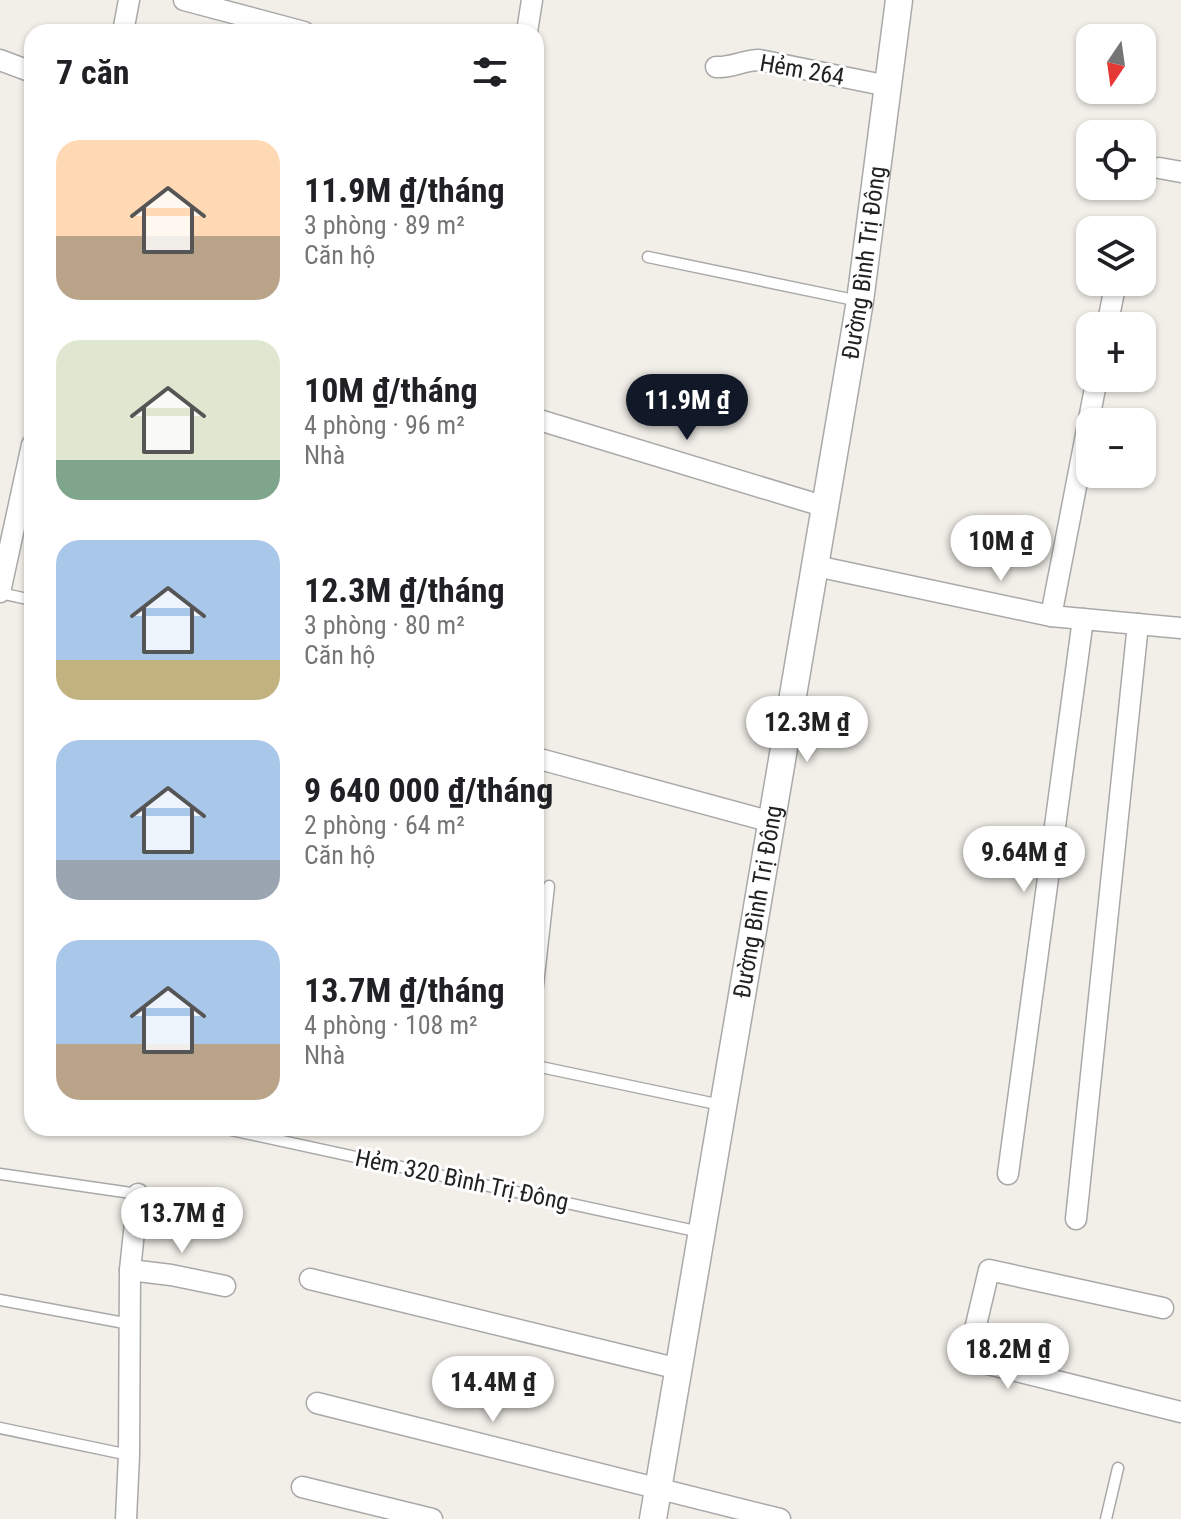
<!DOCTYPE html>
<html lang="vi">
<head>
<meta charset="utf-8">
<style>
  body { margin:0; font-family:"Roboto Condensed",sans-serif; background:#f6f6f6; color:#202124; height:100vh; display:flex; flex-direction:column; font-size:30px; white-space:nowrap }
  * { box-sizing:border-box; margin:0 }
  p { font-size:26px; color:#757577 }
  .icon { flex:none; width:44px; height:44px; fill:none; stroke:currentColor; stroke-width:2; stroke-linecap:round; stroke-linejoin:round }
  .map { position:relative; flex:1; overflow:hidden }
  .sheet { position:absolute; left:24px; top:24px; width:520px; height:1112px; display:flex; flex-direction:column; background:#fff; border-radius:24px; box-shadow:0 2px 6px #0004 }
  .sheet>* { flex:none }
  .needle { width:52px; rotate:193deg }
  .buttons { position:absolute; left:1076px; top:24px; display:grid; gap:16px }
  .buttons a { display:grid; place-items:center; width:80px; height:80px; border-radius:16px; background:#fff; box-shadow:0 2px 6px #0004; font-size:40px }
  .price { position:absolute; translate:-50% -68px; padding:0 18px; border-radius:28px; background:#fff; color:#222; font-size:26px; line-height:52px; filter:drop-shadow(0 2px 4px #0008) }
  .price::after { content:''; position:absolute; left:50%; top:48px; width:24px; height:18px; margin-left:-12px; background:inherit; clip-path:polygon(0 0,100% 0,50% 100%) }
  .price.on { background:#111827; color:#fff }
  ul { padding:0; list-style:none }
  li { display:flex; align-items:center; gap:24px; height:200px; padding:0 32px }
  li span { display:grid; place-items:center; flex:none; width:224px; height:160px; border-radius:24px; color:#555 }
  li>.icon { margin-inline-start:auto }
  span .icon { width:96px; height:96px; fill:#fffc; stroke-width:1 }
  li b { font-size:34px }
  h2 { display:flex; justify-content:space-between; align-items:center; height:96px; padding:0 32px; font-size:34px }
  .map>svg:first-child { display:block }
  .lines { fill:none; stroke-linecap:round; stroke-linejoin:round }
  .service-casing { stroke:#a9a9a9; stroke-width:13 }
  .minor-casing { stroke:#a9a9a9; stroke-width:23 }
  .tertiary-casing { stroke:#a9a9a9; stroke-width:29 }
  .service { stroke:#fff; stroke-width:10 }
  .minor { stroke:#fff; stroke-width:20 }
  .tertiary { stroke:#fff; stroke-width:26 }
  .labels { text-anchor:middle; stroke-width:6; stroke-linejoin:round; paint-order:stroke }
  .street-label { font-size:24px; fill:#222; stroke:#fff }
</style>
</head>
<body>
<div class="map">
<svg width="1181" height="1519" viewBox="0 0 1181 1519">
  <rect width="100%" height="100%" fill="#f2efe9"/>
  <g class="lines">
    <g class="service-casing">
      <g id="service">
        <path d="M648,257L859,301"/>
        <path d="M0,593L32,600"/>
        <path d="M536,1003L549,886"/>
        <path d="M536,1039L537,1067"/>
        <path d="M536,1066L721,1105"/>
        <path d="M222,1128L700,1232"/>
        <path d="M0,1174L138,1194"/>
        <path d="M0,1300L130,1324"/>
        <path d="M0,1428L129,1455"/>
        <path d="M1106,1519L1118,1468"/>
      </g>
    </g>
    <g class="minor-casing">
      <g id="minor">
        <path d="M184,0L304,32"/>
        <path d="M123,32L129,0"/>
        <path d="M527,32L532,0"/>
        <path d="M0,60L32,72"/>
        <path d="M716,67C731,68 744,60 759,60L888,86"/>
        <path d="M1159,168L1181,172"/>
        <path d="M1107,326L1116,282"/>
        <path d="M536,419L826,507"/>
        <path d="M816,566L1051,616L1181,628"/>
        <path d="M0,592L32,445"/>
        <path d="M1051,616L1097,378"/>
        <path d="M536,758L772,822"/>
        <path d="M1008,1174L1083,619"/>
        <path d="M1076,1219L1138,624"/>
        <path d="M130,1270L171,1275L225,1286"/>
        <path d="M310,1279L679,1369"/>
        <path d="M1163,1308L989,1270L968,1359L1181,1412"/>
        <path d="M317,1403L780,1519"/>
        <path d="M302,1487L432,1519"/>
        <path d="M126,1519L129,1455L130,1270L138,1194"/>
      </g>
    </g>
    <g class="tertiary-casing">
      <g id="tertiary">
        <path id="s1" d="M653,1519L860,301L899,0"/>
      </g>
    </g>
    <use href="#service" class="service"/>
    <use href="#minor" class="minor"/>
    <use href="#tertiary" class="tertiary"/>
  </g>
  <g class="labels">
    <g class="street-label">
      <text transform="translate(802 70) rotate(10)" y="8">Hẻm 264</text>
      <text dy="8" stroke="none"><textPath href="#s1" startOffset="1274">Đường Bình Trị Đông</textPath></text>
      <text dy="8" stroke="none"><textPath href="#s1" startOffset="626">Đường Bình Trị Đông</textPath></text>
      <text transform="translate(462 1180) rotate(12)" y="8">Hẻm 320 Bình Trị Đông</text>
    </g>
  </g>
</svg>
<div class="buttons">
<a><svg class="needle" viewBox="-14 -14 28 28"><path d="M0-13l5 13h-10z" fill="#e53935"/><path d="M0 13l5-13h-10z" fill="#757577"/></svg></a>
<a><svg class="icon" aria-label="locate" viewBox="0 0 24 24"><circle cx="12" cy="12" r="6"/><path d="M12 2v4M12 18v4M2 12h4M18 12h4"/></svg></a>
<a><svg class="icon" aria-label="layers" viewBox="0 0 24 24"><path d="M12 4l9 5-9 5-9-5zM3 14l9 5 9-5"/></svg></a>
<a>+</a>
<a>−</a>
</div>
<b class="price on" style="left:687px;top:442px">11.9M ₫</b>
<b class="price" style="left:1001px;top:583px">10M ₫</b>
<b class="price" style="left:807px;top:764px">12.3M ₫</b>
<b class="price" style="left:1024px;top:894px">9.64M ₫</b>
<b class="price" style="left:182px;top:1255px">13.7M ₫</b>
<b class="price" style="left:1008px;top:1391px">18.2M ₫</b>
<b class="price" style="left:493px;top:1424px">14.4M ₫</b>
<section class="sheet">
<h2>7 căn<svg class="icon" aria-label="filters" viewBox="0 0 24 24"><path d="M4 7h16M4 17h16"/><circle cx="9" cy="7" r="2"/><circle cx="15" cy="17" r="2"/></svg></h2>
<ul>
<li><span style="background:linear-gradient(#ffd9b3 60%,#b9a48a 0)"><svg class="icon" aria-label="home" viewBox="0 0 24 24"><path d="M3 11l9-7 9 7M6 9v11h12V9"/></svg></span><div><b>11.9M ₫/tháng</b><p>3 phòng · 89 m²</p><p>Căn hộ</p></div></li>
<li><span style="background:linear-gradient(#dfe7d0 75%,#7fa58c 0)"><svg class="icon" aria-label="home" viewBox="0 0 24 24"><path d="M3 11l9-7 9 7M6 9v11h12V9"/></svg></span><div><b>10M ₫/tháng</b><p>4 phòng · 96 m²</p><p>Nhà</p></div></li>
<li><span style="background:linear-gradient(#a9c7e8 75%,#c2b280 0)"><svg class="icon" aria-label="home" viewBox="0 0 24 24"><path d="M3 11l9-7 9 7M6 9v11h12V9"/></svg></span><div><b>12.3M ₫/tháng</b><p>3 phòng · 80 m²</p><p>Căn hộ</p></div></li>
<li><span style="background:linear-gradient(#a9c7e8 75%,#9aa5b1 0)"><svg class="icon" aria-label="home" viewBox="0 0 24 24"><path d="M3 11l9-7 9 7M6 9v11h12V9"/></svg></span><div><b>9 640 000 ₫/tháng</b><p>2 phòng · 64 m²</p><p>Căn hộ</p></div></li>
<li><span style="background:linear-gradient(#a9c7e8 65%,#b9a48a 0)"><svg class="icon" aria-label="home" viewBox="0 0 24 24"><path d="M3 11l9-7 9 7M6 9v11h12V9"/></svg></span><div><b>13.7M ₫/tháng</b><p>4 phòng · 108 m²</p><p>Nhà</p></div></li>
</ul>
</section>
</div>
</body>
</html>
